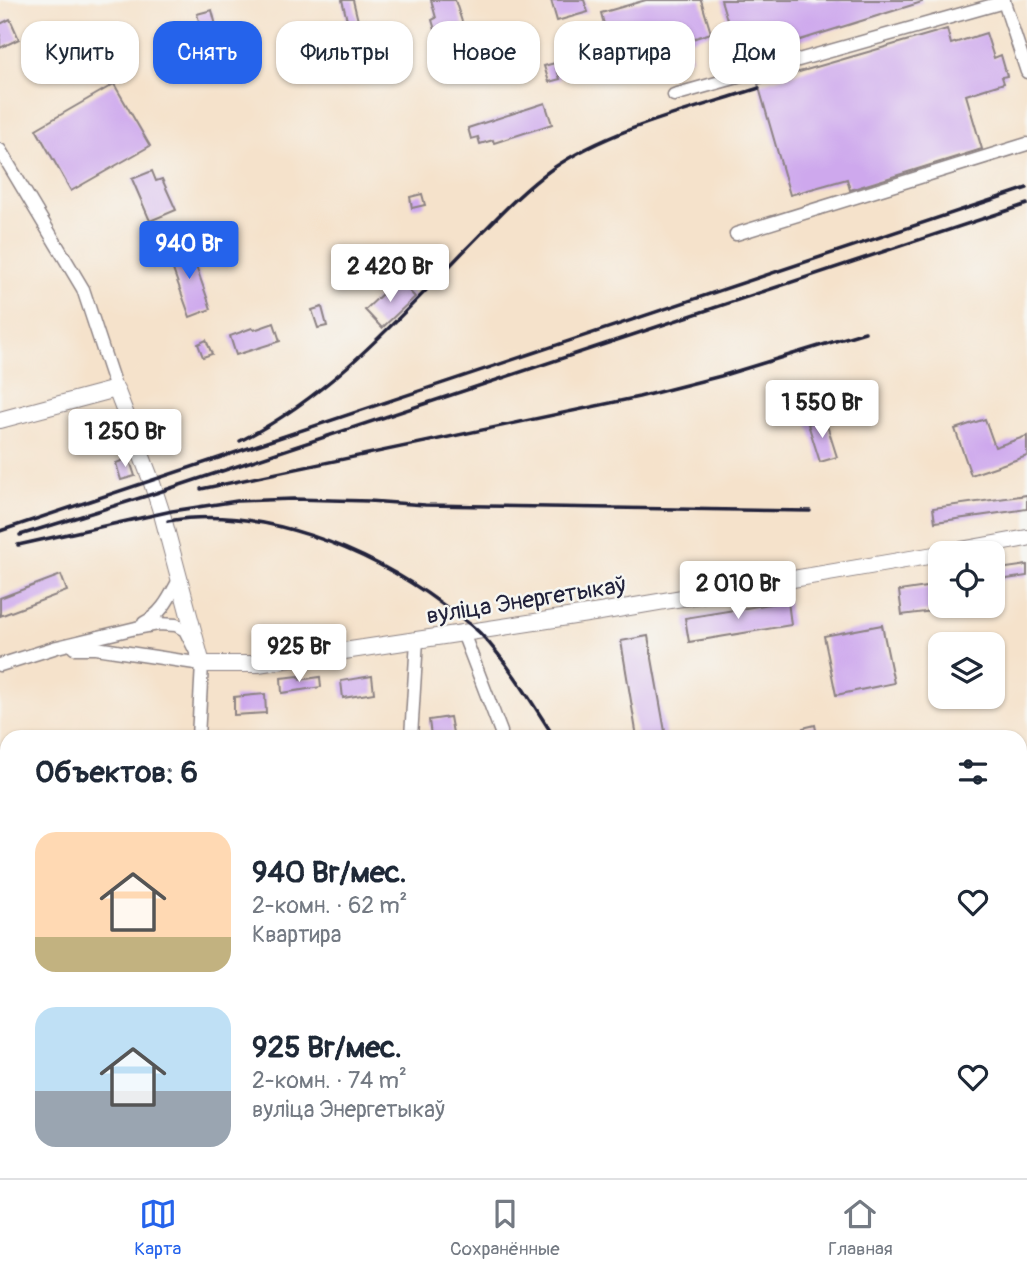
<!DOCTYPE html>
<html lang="ru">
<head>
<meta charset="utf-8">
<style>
  body { margin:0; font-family:Pangolin,sans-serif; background:#f2f2f3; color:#1f2937; height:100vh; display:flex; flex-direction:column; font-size:26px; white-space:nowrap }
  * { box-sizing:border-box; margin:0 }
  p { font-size:23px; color:#747a83 }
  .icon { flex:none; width:38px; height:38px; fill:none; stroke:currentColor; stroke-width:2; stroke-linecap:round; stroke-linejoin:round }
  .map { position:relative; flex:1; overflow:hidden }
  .drawer { position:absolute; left:0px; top:730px; width:1027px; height:450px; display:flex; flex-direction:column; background:#fff; border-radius:21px 21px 0 0; box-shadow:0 2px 5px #0004 }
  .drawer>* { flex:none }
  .guide { position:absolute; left:21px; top:21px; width:985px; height:63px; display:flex; gap:14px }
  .fabs { position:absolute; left:928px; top:541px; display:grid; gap:14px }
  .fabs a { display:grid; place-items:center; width:77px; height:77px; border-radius:14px; background:#fff; box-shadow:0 2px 5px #0004; font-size:35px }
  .price { position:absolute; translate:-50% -60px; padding:0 16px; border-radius:7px; background:#fff; color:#222; font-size:23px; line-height:46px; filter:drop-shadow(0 2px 4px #0008) }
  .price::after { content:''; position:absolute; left:50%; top:42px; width:21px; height:16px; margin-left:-10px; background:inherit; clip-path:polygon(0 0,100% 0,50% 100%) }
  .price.selected { background:#2563eb; color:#fff }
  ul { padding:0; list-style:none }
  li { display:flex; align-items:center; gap:21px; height:175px; padding:0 35px }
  li span { display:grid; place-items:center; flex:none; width:196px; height:140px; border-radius:21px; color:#555 }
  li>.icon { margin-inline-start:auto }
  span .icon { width:84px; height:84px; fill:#fffc; stroke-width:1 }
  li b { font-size:30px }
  h2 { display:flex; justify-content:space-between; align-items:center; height:84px; padding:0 35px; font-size:30px }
  .chip { padding:0 24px; border-radius:21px; background:#fff; box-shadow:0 2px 5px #0004; font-size:24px; line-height:63px }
  .chip.selected { background:#2563eb; color:#fff }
  .tab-bar { display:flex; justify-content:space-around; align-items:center; height:98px; border-top:2px solid #e0e1e3; background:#fff; font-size:19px; color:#747a83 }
  .tab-bar a { display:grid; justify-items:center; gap:4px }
  .tab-bar .selected { color:#2563eb }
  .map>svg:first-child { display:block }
  .building { fill:#cea8ed }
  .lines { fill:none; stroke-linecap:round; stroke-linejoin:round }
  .minor-casing { stroke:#8c8283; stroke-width:15 }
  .major-casing { stroke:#8c8283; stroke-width:18 }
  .minor { stroke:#fff; stroke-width:12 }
  .major { stroke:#fff; stroke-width:16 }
  .rail { stroke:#22223b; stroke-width:3.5 }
  .labels { text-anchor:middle; stroke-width:5; stroke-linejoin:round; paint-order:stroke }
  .street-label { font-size:24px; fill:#22223b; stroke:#f6f6f2 }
</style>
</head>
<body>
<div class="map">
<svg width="1027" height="1178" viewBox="0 0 1027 1178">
  <rect width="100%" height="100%" fill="#f6f6f2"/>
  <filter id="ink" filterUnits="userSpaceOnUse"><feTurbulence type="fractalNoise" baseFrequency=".0143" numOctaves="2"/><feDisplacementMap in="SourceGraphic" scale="14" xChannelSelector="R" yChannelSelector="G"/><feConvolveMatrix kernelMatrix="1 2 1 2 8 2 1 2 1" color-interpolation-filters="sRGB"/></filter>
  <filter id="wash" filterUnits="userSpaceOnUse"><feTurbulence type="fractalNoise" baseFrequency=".00686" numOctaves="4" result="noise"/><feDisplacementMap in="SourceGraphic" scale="28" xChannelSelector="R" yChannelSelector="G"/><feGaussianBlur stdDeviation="1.57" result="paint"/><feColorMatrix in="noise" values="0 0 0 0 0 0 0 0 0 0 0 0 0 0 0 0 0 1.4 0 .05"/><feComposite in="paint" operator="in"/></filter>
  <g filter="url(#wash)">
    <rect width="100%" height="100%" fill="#f5e2cb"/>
    <g id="blocks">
      <g class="building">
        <path d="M342,0H353L367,58L357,60Z"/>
        <path d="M431,0H455L473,56L446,65L432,20L436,18Z"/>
        <path d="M551,0H584L588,12L557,21Z"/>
        <path d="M646,0H701L711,33L686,41L692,58L644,73L637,53L615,60L614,58L575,69L563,37L604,24L601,13Z"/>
        <path d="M721,0H922V2L739,59Z"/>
        <path d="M212,10L220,41L223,40L231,69L210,75L202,46L206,45L197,14Z"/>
        <path d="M10,19L19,39L0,48V24Z"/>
        <path d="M59,28L63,37L41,48L37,40Z"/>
        <path d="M947,29L951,44L986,33L994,58L1001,55L1007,76L1002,77L1004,83L966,95L982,149L850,190L847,179L790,195L758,84Z"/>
        <path d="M555,63L560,79L549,82L544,66Z"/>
        <path d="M114,84L150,146L71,191L36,129Z"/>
        <path d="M545,103L552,124L494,143L493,140L480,144L478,137L471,139L468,128Z"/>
        <path d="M152,171L156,181L162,179L176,210L150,221L132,179Z"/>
        <path d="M422,194L425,205L412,208L410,197Z"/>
        <path d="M189,246L211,309L190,317L167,253Z"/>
        <path d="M398,279L415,297L382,328L365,310Z"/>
        <path d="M322,307L327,326L318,328L312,310Z"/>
        <path d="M274,323L280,341L236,355L230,336L252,328L254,330Z"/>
        <path d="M206,340L212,354L203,357L198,344Z"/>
        <path d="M825,419L837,457L820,462L808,424Z"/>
        <path d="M985,419L995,447L1027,436V456L971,475L955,429Z"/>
        <path d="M129,458L135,476L121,480L116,463Z"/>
        <path d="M1027,495V509L935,522L933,508Z"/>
        <path d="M1027,565V576L992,581V570Z"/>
        <path d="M61,575L67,591L0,616V598Z"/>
        <path d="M940,585V610L902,615L899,591Z"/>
        <path d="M788,601L791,625L689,642L685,618Z"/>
        <path d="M882,625L894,683L836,695L824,636Z"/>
        <path d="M648,636L666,737H637L621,641Z"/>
        <path d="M299,676L300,680L320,677L321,687L282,693L281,678Z"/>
        <path d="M372,676L374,693L343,698L341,681Z"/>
        <path d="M265,694L266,713L234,715V697Z"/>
        <path d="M450,717L453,733L431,736L429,720Z"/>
        <path d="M815,725L817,735L805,737L803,728Z"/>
      </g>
    </g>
  </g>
  <g filter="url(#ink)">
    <use href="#blocks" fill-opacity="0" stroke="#8c8283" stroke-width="2"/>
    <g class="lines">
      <g class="minor-casing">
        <g id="minor">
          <path d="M1004,2L1027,72"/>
          <path d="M674,95L1004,2V0"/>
          <path d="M0,150L83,289L116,389"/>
          <path d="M736,234L1027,144"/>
          <path d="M144,623C163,613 170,596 180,578"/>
          <path d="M463,633L501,732V737"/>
          <path d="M74,648H96L202,664"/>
          <path d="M0,665L57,647L136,628L158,624L176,625L185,630L202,664L198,737"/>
          <path d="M411,737L417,640"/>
          <path d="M0,839H7"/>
          <path d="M0,984H7"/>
          <path d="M0,1149H7"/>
          <path d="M63,1172V1178"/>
          <path d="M370,1172V1178"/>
          <path d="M497,1172V1178"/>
          <path d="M685,1172V1178"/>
          <path d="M193,1178V1172"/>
        </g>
      </g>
      <g class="major-casing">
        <g id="major">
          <path d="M0,420L116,389L151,480L162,514L202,664H258L463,633L600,612L940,554"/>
          <path d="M944,553L1027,538"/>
        </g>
      </g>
      <use href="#minor" class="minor"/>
      <use href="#major" class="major"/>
      <g class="rail">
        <path d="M240,441C329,397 398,319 466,249C493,222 520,192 552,169C611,128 691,110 759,88"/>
        <path d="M201,489L639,397L721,376L865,332"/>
        <path d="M168,521C261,505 368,549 442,604C454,613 469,622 480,633C509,664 531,701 554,737"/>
        <path d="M0,531L1027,188"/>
        <path d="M20,535L156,493L1027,204"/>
        <path d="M18,545L172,511L237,501L293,499L369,501L425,505L810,511"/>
        <path d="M814,1172L817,1178"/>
      </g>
    </g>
  </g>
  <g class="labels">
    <g class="street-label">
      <text transform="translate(526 600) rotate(-9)" y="8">вуліца Энергетыкаў</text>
    </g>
  </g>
</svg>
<div class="fabs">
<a><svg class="icon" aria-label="locate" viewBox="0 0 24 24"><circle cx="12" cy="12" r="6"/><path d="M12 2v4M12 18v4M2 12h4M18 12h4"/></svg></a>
<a><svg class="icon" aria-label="layers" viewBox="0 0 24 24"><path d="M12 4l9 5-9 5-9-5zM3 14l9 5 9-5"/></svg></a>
</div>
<b class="price selected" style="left:189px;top:281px">940 Br</b>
<b class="price" style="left:390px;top:304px">2 420 Br</b>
<b class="price" style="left:822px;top:440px">1 550 Br</b>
<b class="price" style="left:125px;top:469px">1 250 Br</b>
<b class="price" style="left:738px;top:621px">2 010 Br</b>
<b class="price" style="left:299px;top:684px">925 Br</b>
<div class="guide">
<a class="chip">Купить</a>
<a class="chip selected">Снять</a>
<a class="chip">Фильтры</a>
<a class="chip">Новое</a>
<a class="chip">Квартира</a>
<a class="chip">Дом</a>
</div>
<section class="drawer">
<h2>Объектов: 6<svg class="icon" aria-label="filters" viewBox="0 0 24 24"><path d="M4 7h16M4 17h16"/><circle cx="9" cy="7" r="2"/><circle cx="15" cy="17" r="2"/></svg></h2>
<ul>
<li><span style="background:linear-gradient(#ffd9b3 75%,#c2b280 0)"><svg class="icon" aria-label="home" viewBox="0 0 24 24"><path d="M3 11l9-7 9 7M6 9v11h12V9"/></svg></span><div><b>940 Br/мес.</b><p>2-комн. · 62 m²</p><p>Квартира</p></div><svg class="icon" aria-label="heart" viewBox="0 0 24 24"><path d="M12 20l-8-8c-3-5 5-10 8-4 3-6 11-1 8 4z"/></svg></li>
<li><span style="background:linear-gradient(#bfe0f5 60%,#9aa5b1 0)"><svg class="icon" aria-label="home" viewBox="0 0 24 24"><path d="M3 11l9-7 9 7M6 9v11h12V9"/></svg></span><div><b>925 Br/мес.</b><p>2-комн. · 74 m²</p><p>вуліца Энергетыкаў</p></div><svg class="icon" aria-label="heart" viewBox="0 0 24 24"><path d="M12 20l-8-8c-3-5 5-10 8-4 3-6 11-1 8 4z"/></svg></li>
</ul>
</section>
</div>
<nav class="tab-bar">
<a class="selected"><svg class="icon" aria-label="map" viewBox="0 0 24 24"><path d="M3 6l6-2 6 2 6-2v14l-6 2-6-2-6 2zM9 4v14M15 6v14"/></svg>Карта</a>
<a><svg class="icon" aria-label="saved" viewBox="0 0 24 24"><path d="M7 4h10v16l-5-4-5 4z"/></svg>Сохранённые</a>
<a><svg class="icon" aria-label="home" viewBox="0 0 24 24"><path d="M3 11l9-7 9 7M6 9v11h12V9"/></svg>Главная</a>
</nav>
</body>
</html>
